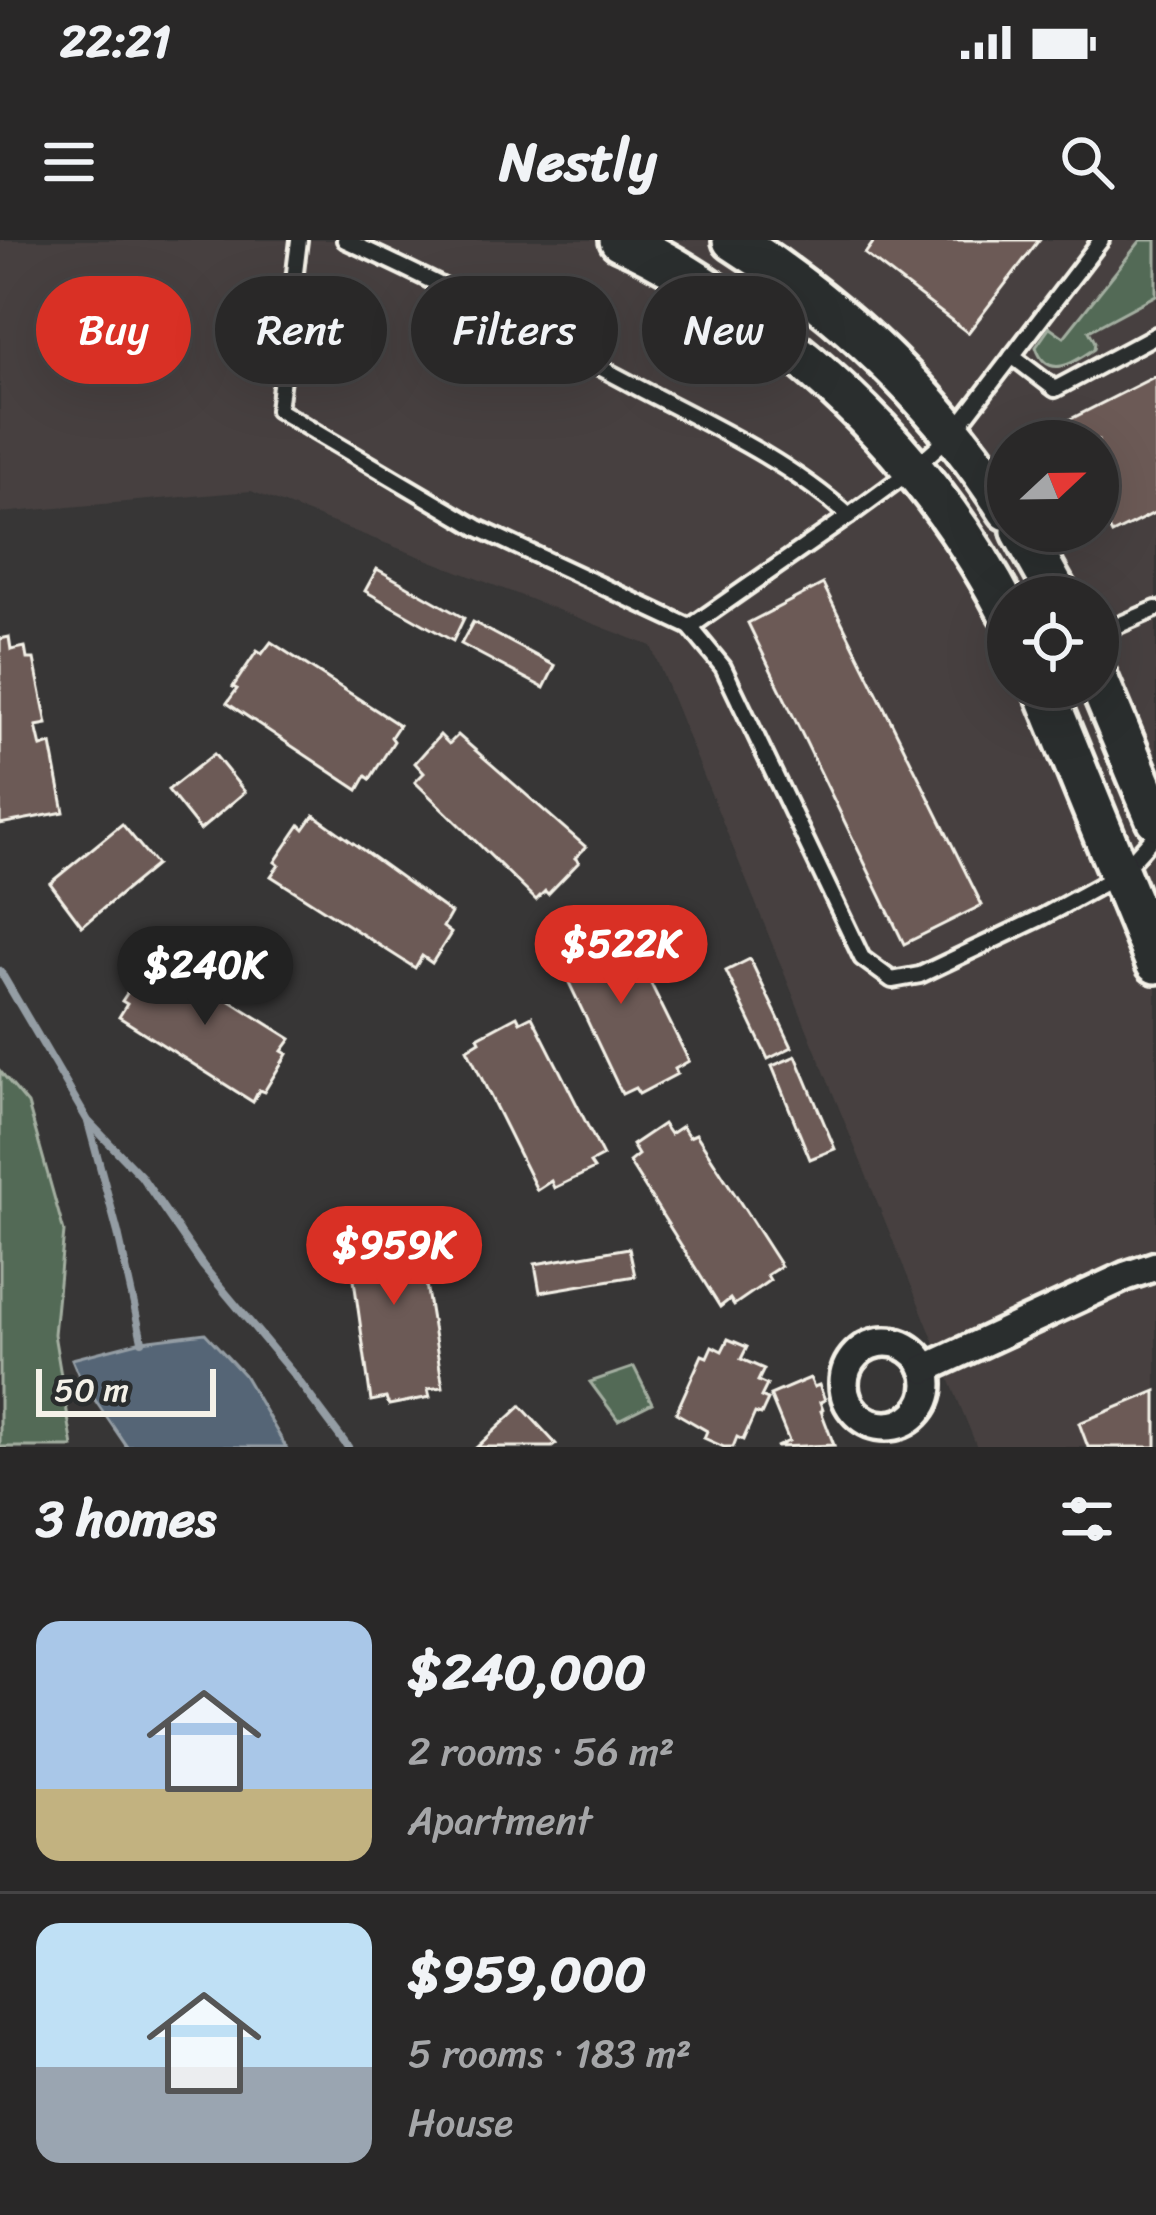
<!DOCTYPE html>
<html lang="en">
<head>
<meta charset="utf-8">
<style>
  body { margin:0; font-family:Sriracha,sans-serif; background:#353434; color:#f1f3f6; height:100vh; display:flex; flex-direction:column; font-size:45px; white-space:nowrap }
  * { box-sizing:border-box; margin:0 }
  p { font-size:39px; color:#a5a6a8 }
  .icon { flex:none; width:66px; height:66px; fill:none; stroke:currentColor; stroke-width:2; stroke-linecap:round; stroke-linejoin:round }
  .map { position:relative; height:1207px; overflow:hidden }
  .drawer { display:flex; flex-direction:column; background:#292828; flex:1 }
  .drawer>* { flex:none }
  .guide { position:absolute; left:36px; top:36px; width:1086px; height:108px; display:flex; gap:24px }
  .needle { width:78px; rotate:68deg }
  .buttons { position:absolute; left:987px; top:180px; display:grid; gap:24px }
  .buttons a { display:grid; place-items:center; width:132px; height:132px; border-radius:50%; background:#292828; box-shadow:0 12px 48px #0002,0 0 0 3px #454445; font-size:60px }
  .scale { position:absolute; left:36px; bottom:30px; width:180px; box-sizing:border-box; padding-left:12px; border:6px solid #f4f1e8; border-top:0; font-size:33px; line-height:42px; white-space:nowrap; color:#f4f1e8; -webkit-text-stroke:9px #2a2d2e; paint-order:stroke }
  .price { position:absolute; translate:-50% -102px; padding:0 27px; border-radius:42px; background:#d93025; color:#fff; font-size:39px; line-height:78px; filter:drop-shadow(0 3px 6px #0008) }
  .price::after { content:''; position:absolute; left:50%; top:72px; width:36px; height:27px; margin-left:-18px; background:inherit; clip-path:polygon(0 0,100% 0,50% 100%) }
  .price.selected { background:#222; color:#fff }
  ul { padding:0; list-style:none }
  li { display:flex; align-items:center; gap:36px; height:300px; padding:0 36px }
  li+li { border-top:3px solid #454445 }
  li span { display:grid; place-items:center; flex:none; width:336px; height:240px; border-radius:24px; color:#555 }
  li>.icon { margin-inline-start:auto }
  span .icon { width:144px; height:144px; fill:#fffc; stroke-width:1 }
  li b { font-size:51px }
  h2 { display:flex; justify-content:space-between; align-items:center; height:144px; padding:0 36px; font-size:51px }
  .tag { padding:0 42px; border-radius:54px; background:#292828; box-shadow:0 12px 48px #0002,0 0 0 3px #454445; font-size:42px; line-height:108px }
  .tag.selected { background:#d93025; color:#fff }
  .status { display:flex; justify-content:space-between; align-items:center; height:84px; padding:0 60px; background:#292828; direction:ltr }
  .status svg { height:33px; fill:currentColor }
  header { display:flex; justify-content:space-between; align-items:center; height:156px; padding:0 36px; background:#292828; font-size:54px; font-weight:700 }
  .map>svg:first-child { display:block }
  .built { fill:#474140; fill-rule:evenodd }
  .green { fill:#526a57; stroke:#a3aea0; stroke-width:3 }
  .water { fill:#546576; stroke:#949da4; stroke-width:3 }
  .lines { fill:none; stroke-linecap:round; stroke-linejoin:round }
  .stream { stroke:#949da4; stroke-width:8 }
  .building { fill:#6c5a56; stroke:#f4f1e8; stroke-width:3 }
  .lane-casing { stroke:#f4f1e8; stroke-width:22 }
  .street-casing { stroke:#f4f1e8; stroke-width:36 }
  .secondary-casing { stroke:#f4f1e8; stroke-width:48 }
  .lane { stroke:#2a2d2e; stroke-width:14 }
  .street { stroke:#2a2d2e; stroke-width:27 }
  .secondary { stroke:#2a2d2e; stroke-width:39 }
</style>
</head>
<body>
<div class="status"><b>22:21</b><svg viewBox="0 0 49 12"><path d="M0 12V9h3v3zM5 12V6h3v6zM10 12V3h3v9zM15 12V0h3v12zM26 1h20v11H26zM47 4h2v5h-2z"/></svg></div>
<header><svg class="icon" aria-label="menu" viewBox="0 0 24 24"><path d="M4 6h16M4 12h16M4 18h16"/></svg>Nestly<svg class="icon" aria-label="search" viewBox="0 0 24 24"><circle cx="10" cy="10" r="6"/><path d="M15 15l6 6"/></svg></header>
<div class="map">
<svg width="1156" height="1207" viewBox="0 0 1156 1207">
  <rect width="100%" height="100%" fill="#373636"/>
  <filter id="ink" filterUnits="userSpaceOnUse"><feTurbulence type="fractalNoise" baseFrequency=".00833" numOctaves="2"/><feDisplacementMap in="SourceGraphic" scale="24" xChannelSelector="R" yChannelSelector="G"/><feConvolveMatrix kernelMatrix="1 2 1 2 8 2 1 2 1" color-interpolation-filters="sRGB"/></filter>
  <g filter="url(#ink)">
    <path class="built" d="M0,0H1156V1207H977L651,406L251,251L0,273ZM1008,201H1098V291H1008ZM1008,357H1098V447H1008Z"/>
    <g class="green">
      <path d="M1141,0H1156V55L1089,91L1095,102L1094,109C1074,123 1047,141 1036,107L1050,87L1064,97Z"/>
      <path d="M0,831L28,864L64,992L54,1094L73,1207H0Z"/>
      <path d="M634,1127L652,1163L618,1180L590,1142Z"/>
    </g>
    <path class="water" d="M205,1093L244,1135L286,1207H127L80,1138L72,1119L142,1101Z"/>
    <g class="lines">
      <g class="stream">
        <path d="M0,731L88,881L141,936L203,1026L294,1135L348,1207"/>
        <path d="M88,882L118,993L142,1101"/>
      </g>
    </g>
    <g class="building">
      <path d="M875,0H1039L968,93L865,14Z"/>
      <path d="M1156,136V272L1112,294L1098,267V201H1065L1057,186Z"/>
      <path d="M377,329L464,378L453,401L365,351Z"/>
      <path d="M823,344L982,665L904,704L748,383Z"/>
      <path d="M473,382L555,426L544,448L461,404Z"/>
      <path d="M9,397L11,410L25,407L27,419H34L47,484L36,486L41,507L51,504L64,572L0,584V399Z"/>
      <path d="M271,402L399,485L391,497L394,501L370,539L366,536L358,550L227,463L237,449L233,447L257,411L262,414Z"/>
      <path d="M440,495L449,504L458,495L586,607L575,618L579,622L548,654L545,651L536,660L415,542L424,533L415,523Z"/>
      <path d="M214,514L245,552L200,590L168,550Z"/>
      <path d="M314,575L451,673L443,687L451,693L432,723L422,716L415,728L271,636L279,625L275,622L300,585L304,589Z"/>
      <path d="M122,584L156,625L82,686L50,643Z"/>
      <path d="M619,679L689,821L675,829L677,834L639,854L635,848L622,854L554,711L566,704L565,699L604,680L607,685Z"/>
      <path d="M159,716L291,799L282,811L287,814L264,852L259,850L253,862L119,777L127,764L122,761L147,723L152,728Z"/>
      <path d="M750,719L792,807L768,819L726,731Z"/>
      <path d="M517,776L520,782L532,776L603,916L590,923L594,929L554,948L551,941L537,950L467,809L480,801L478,797Z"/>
      <path d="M796,816L835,909L810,919L772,826Z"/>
      <path d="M663,884L670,894L682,886L689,897L696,894L781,1026L767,1035L770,1040L734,1065L730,1059L720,1067L629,922L638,915L632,905Z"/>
      <path d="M395,968L398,981L415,978L443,1147L428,1149L430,1157L389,1165L386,1158L371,1161L347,990L359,988L356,975Z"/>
      <path d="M629,1008L635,1036L540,1052L535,1024Z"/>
      <path d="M728,1099L747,1107L741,1119L764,1129L758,1141L767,1145L761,1157L768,1160L761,1175L755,1173L743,1200L737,1197L733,1207H724L704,1198L707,1191L676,1173L702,1115L707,1117L712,1106L722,1111Z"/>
      <path d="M810,1138L814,1147L819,1145L825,1160L820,1162L823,1170L821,1171L834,1205L776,1207L789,1201L770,1155Z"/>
      <path d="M1156,1151V1207H1088L1079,1183Z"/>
      <path d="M521,1166L556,1204L552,1207H477Z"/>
    </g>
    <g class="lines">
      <g class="lane-casing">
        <g id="lane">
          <path d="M299,0L278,170L478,288L690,387"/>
          <path d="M345,0C446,46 541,96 639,148C712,186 788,221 849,276"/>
          <path d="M1101,0L954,192L913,229L849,276L690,387L723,427L862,718L892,740L920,735L1042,677L1097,647L1120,634L1156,594"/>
          <path d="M1012,116L1055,149L1156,95"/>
          <path d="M1098,394L1156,369"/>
        </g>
      </g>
      <g class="street-casing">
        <g id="street">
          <circle cx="886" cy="1144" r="42"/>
          <path d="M925,1129L1126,1036L1156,1026"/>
        </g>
      </g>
      <g class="secondary-casing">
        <g id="secondary">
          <path d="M620,0C665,19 708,48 747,76C858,156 945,251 1008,372"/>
          <path d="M733,0C843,70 938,160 1008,270"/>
          <path d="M1022,291L1059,357"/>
          <path d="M1098,440L1156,579"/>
          <path d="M1043,447L1156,723"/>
        </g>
      </g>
      <use href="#lane" class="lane"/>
      <use href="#street" class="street"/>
      <use href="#secondary" class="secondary"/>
    </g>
  </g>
</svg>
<div class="buttons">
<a><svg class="needle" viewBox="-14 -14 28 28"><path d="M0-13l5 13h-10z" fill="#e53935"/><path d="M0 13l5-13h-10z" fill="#a5a6a8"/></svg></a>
<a><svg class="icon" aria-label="locate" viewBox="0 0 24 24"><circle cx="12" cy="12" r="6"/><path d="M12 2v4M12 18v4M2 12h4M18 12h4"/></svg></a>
</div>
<div class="scale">50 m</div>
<b class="price" style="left:621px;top:767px">$522K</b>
<b class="price selected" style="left:205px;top:788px">$240K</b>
<b class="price" style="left:394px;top:1068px">$959K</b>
<div class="guide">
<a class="tag selected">Buy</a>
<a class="tag">Rent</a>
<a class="tag">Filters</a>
<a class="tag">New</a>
</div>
</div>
<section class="drawer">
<h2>3 homes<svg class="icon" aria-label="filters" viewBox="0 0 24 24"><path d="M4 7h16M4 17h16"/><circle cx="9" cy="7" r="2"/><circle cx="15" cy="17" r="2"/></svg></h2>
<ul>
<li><span style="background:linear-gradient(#a9c7e8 70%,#c2b280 0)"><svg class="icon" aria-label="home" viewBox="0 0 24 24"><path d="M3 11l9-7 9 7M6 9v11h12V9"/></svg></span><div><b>$240,000</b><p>2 rooms · 56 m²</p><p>Apartment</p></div></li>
<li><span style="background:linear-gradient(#bfe0f5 60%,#9aa5b1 0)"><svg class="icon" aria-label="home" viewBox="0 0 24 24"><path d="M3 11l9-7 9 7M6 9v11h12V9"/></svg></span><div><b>$959,000</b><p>5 rooms · 183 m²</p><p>House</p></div></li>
</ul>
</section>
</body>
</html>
